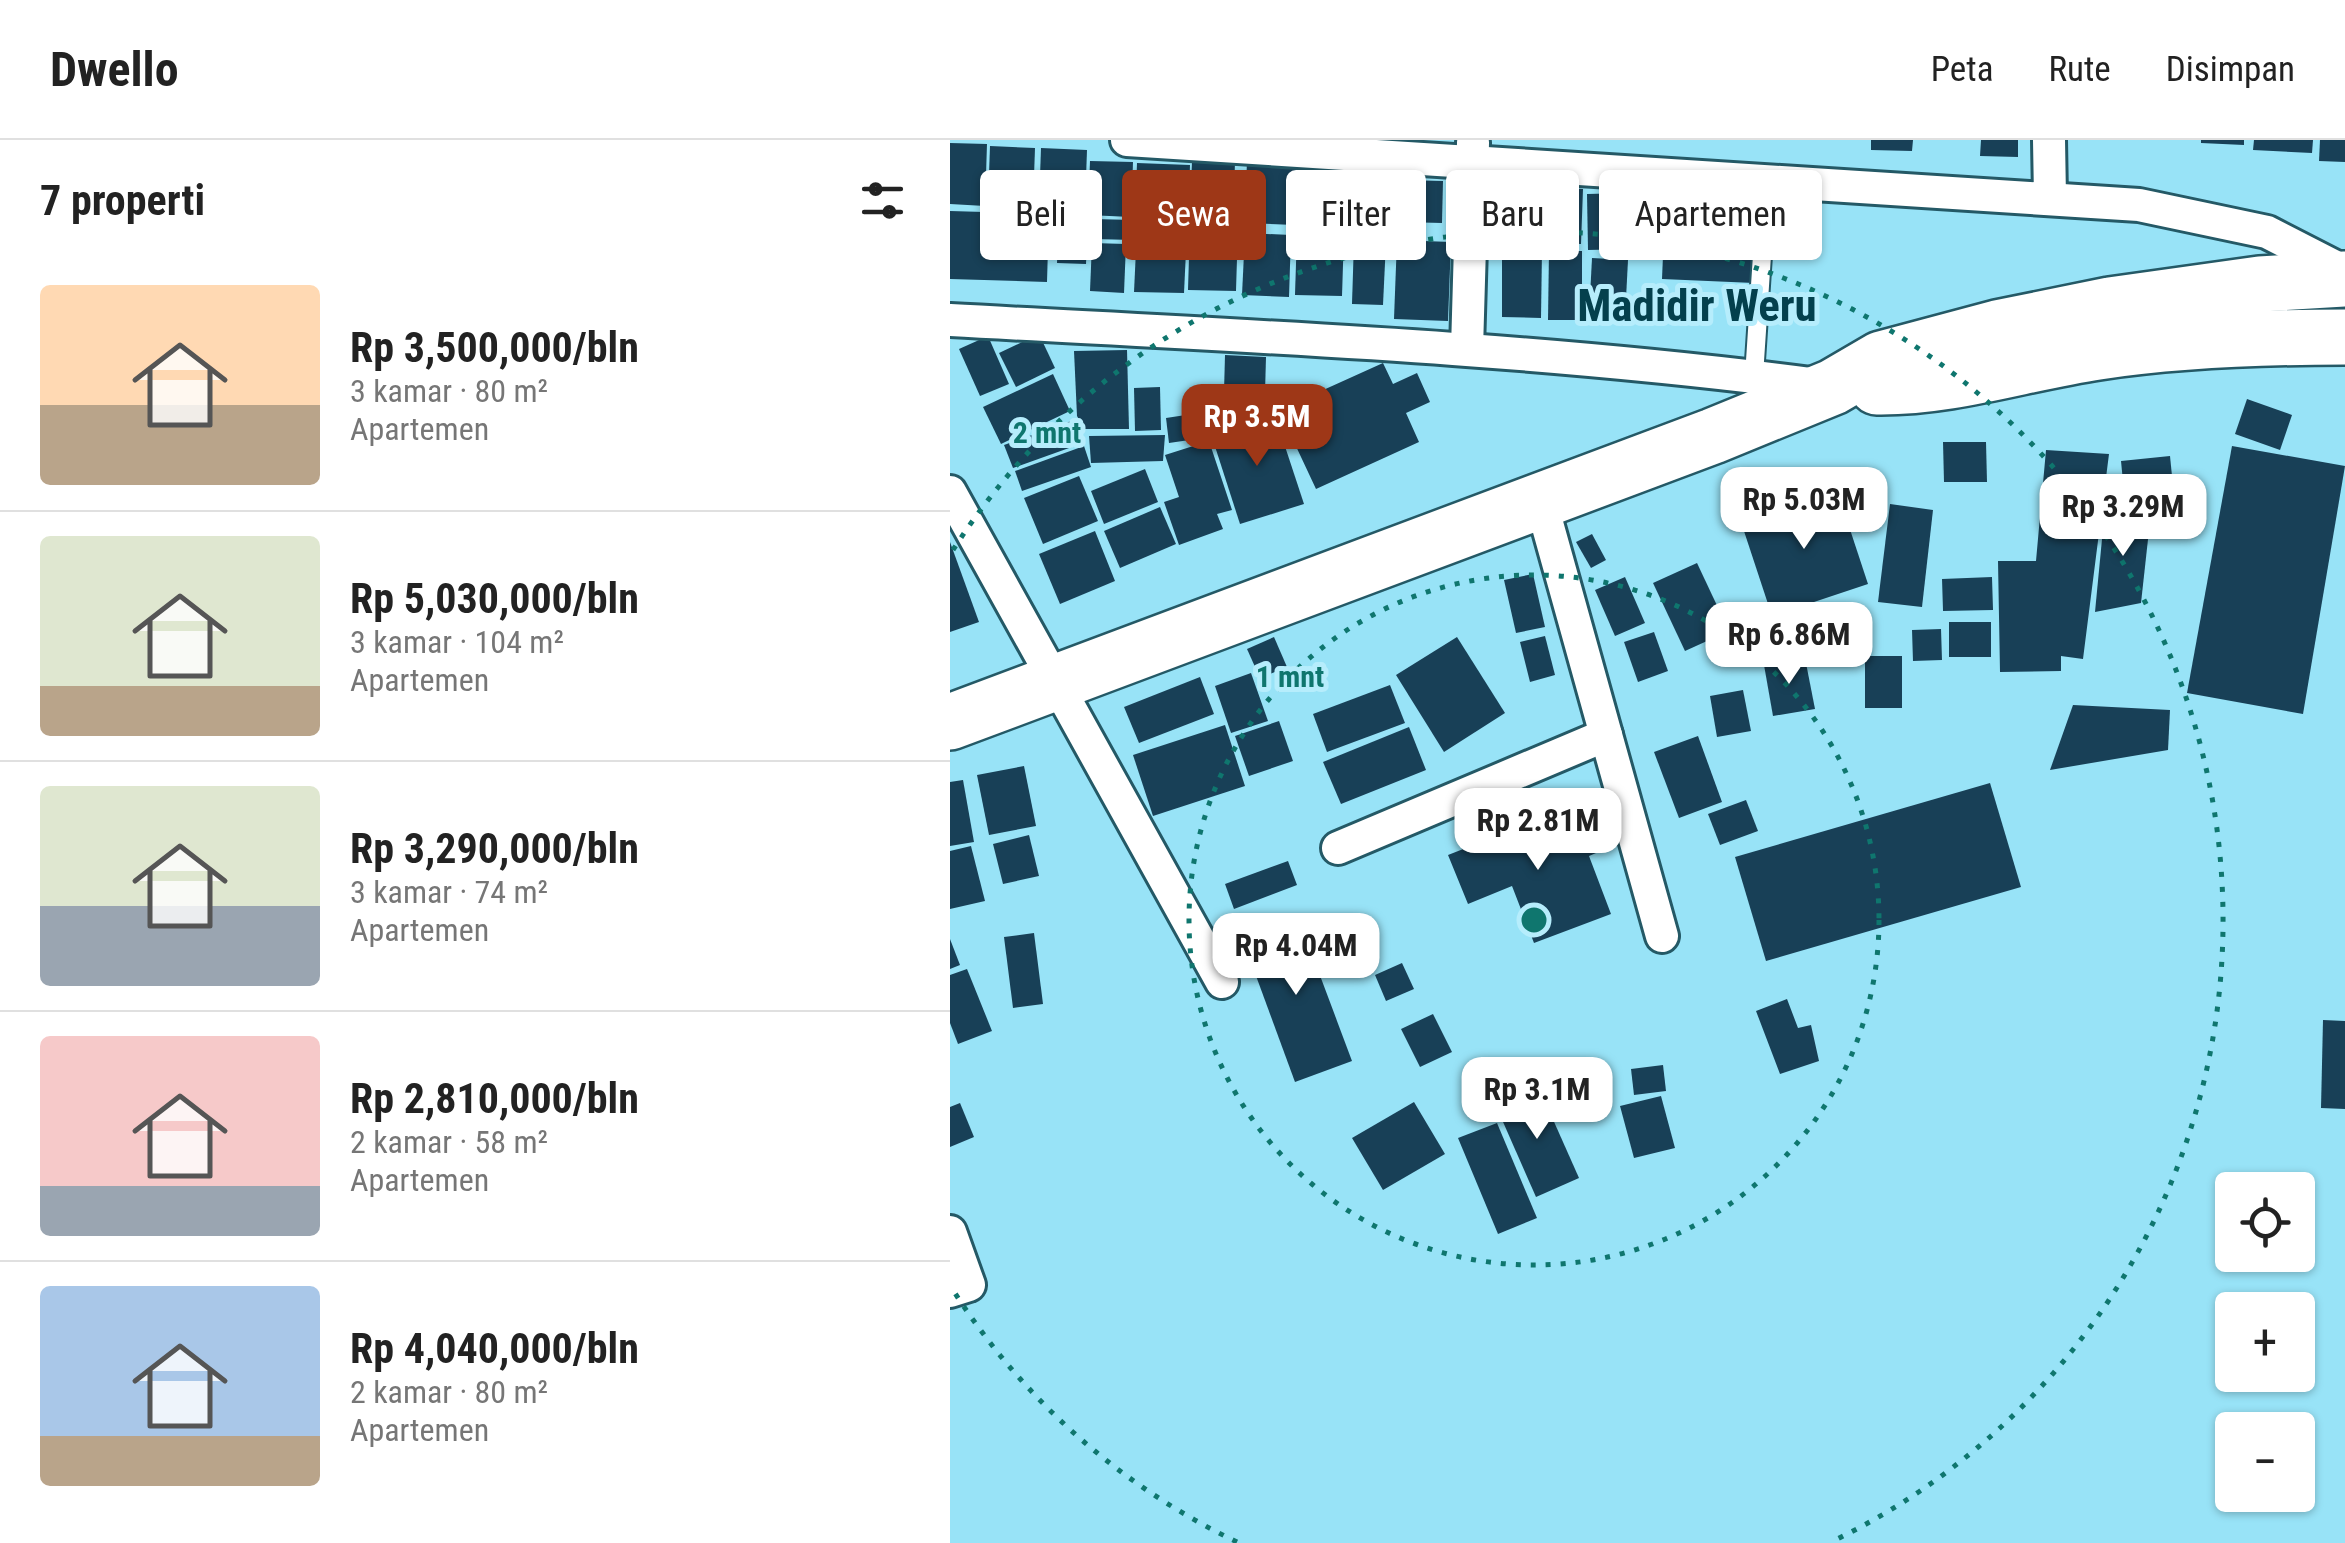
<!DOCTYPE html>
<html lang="id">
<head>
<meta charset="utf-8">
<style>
  body { margin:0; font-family:"Roboto Condensed",sans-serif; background:#f2f2f2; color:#222; height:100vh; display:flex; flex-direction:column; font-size:38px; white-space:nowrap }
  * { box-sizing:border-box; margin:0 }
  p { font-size:32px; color:#767676 }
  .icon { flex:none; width:55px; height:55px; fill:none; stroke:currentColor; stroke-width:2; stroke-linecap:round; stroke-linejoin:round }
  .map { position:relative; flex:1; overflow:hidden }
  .side { display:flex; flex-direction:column; background:#fff; width:950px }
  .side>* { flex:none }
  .banner { position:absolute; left:30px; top:30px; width:950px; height:90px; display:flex; gap:20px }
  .buttons { position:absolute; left:1265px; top:1032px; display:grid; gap:20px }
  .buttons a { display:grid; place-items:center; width:100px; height:100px; border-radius:10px; background:#fff; box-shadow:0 2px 8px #0004; font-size:50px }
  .price { position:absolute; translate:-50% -85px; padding:0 22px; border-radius:20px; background:#fff; color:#222; font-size:32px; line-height:65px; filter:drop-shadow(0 2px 5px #0008) }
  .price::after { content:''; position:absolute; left:50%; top:60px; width:30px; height:22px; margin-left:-15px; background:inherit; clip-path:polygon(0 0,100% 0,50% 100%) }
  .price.selected { background:#9e3717; color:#fff }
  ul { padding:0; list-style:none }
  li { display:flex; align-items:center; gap:30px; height:250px; padding:0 40px }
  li+li { border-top:2px solid #e0e0e0 }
  li span { display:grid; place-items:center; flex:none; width:280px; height:200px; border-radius:10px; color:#555 }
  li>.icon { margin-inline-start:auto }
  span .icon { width:120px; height:120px; fill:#fffc; stroke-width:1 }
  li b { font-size:42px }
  h2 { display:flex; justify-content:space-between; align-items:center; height:120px; padding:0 40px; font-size:42px }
  .chip { padding:0 35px; border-radius:10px; background:#fff; box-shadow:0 2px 8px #0004; font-size:35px; line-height:90px }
  .chip.selected { background:#9e3717; color:#fff }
  header { display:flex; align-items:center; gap:60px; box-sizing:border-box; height:140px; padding:0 50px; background:#fff; border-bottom:2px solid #e0e0e0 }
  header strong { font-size:48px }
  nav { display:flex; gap:55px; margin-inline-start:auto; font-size:35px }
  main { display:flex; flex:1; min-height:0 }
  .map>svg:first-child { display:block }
  .building { fill:#184057 }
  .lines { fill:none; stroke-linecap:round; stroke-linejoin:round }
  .service-casing { stroke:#245966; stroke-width:22 }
  .minor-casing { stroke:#245966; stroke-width:38 }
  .trunk-casing { stroke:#245966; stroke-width:60 }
  .service { stroke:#fff; stroke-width:18 }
  .minor { stroke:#fff; stroke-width:32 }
  .trunk { stroke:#fff; stroke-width:55 }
  .ring { fill:none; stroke:#0f766e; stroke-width:5; stroke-dasharray:5 10 }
  .labels { text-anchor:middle; stroke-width:10; stroke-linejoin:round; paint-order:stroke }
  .district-label { font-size:45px; font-weight:bold; fill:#04404d; stroke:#b6edfc }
  .centre { fill:#0f766e; stroke:#b6edfc; stroke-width:5 }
  .ring-label { font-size:30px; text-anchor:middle; font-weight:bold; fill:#0f766e; stroke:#b6edfc; stroke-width:10; stroke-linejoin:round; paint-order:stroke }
</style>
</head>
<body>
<header>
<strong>Dwello</strong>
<nav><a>Peta</a><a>Rute</a><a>Disimpan</a></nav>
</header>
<main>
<section class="side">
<h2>7 properti<svg class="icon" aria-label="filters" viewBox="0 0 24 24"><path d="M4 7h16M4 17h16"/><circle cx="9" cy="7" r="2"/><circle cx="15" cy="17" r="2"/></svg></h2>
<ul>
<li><span style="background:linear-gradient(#ffd9b3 60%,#b9a48a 0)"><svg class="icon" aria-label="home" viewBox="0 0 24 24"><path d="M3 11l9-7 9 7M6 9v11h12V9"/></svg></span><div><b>Rp 3,500,000/bln</b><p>3 kamar · 80 m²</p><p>Apartemen</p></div></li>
<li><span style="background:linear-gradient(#dfe7d0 75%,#b9a48a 0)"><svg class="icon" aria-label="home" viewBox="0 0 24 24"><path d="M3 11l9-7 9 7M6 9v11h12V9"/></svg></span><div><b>Rp 5,030,000/bln</b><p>3 kamar · 104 m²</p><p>Apartemen</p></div></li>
<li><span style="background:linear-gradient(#dfe7d0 60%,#9aa5b1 0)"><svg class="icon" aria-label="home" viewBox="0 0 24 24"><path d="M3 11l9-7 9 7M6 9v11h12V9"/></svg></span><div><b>Rp 3,290,000/bln</b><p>3 kamar · 74 m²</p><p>Apartemen</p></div></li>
<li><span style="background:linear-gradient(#f6c9c9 75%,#9aa5b1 0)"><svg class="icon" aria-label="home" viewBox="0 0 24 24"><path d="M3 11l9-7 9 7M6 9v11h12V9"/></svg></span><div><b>Rp 2,810,000/bln</b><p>2 kamar · 58 m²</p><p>Apartemen</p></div></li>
<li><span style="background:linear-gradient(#a9c7e8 75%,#b9a48a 0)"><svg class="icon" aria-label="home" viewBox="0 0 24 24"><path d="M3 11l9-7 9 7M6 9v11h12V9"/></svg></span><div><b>Rp 4,040,000/bln</b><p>2 kamar · 80 m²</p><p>Apartemen</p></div></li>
</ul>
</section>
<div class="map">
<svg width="1395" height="1403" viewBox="0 0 1395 1403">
  <rect width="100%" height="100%" fill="#98e3f7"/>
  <g class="building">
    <path d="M921,0H963L962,11L921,10Z"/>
    <path d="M1031,0H1068V17L1030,16Z"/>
    <path d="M1251,0H1294V5L1251,3Z"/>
    <path d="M1304,0H1363L1362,13L1303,10Z"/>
    <path d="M1370,0H1395V22L1369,21Z"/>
    <path d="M0,3L37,4L35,66L0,64Z"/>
    <path d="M40,6L85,8L83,65L38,63Z"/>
    <path d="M91,8L137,10L135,66L89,65Z"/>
    <path d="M297,19L347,21L345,85L295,83Z"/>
    <path d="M140,21L183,22L181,77L138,75Z"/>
    <path d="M242,21L285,22L283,81L240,80Z"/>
    <path d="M187,23L240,25L238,80L185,78Z"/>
    <path d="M351,32L404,34L402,87L349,85Z"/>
    <path d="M547,35L578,36L576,68L546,67Z"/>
    <path d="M415,38L448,39L447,91L413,90Z"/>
    <path d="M454,40L493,41L492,83L453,82Z"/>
    <path d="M716,45L808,49L804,143L712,139Z"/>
    <path d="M596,47L633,49L631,104L562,102V79L595,80Z"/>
    <path d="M679,53L680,109L638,110L637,54Z"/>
    <path d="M0,71L99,74L97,142L0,139Z"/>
    <path d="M109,76L138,77L136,124L107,123Z"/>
    <path d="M143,79L184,80V100L143,99Z"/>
    <path d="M240,84L288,86L286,151L238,150Z"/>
    <path d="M187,88L237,90L234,153L184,152Z"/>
    <path d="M347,92L394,94L392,156L345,155Z"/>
    <path d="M295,93L341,95L339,157L292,155Z"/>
    <path d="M447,100L501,102L498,181L444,179Z"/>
    <path d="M404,101L436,102L433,165L402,164Z"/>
    <path d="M142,103L176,104L174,153L140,151Z"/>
    <path d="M552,109L592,110L591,178L552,177Z"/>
    <path d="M599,111H632V180H598Z"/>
    <path d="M642,118L678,120L675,178L639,176Z"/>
    <path d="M89,194L105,228L66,247L49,213Z"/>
    <path d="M38,196L59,244L30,256L9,209Z"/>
    <path d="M177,210L179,289H134L127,276L124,211Z"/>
    <path d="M275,215L316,217L315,253L274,252Z"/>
    <path d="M433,223L443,244L467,233L480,262L456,273L469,302L366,349L329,270Z"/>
    <path d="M103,234L120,271L51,304L33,267Z"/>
    <path d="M210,247L211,290L185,291L184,248Z"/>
    <path d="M1297,259L1342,275L1330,310L1285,294Z"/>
    <path d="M249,273L253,298L219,303L216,278Z"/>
    <path d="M324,273L354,364L290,384L261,294Z"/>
    <path d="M124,280L133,303L63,328L54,305Z"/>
    <path d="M215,295L213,321L141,323L139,296Z"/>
    <path d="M259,301L282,370L267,374L273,389L229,405L214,362L229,357L215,315Z"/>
    <path d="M993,302H1036L1037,342H994Z"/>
    <path d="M134,306L141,327L72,351L65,331Z"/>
    <path d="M1282,306L1395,326L1353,574L1237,553Z"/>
    <path d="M1096,310L1159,314L1133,519L1111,516V531L1050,532L1048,421H1086Z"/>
    <path d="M1220,316L1224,356L1175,362L1171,321Z"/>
    <path d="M195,329L208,362L154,384L141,351Z"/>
    <path d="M129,336L148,381L93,404L74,358Z"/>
    <path d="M886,347L918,444L822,476L790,379Z"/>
    <path d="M940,364L983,370L972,467L928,462Z"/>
    <path d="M210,367L226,404L170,428L154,391Z"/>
    <path d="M1155,368L1201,372L1191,463L1145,472Z"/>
    <path d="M145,391L165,441L110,464L89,414Z"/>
    <path d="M642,394L656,420L641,428L626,402Z"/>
    <path d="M0,402L29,482L0,492Z"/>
    <path d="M747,423L779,491L735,511L703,443Z"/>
    <path d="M583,434L595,487L566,493L554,440Z"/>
    <path d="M675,437L695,483L665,496L645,450Z"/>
    <path d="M1042,437L1043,470L993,471L992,439Z"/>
    <rect x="999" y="482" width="42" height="35"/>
    <path d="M991,489L992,520L963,521L962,490Z"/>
    <path d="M704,492L718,531L688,542L674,502Z"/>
    <path d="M595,496L605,535L580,542L570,502Z"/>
    <path d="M324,497L337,527L310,538L297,509Z"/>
    <path d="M507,497L555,573L494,612L446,535Z"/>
    <rect x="915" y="516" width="37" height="52"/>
    <path d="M855,518L865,569L823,576L814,525Z"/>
    <path d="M301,533L318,581L281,593L265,546Z"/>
    <path d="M250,537L264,574L189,603L174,567Z"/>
    <path d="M440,545L455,583L377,612L363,574Z"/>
    <path d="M793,550L801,591L767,597L760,556Z"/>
    <path d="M1123,565L1220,570L1218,610L1100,630Z"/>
    <path d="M329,581L343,621L299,636L285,596Z"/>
    <path d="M275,585L295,646L203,676L183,615Z"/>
    <path d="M459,587L476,630L391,664L373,622Z"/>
    <path d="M748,596L772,662L729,678L704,612Z"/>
    <path d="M74,626L86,686L39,695L27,635Z"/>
    <path d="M13,640L24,702L0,706V642Z"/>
    <path d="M1040,643L1071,747L816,821L785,717Z"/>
    <path d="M796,660L808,691L770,705L758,674Z"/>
    <path d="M626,665L646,713L639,716L661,774L584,803L562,746L518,764L498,715Z"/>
    <path d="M79,695L89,736L53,744L43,704Z"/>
    <path d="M21,706L35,761L0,769V711Z"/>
    <path d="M338,721L347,745L284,769L275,744Z"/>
    <path d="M347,774L402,921L345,942L291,795Z"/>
    <path d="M84,793L93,864L63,868L54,797Z"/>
    <path d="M0,799L10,825L0,829Z"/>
    <path d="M452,823L464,849L436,861L425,835Z"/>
    <path d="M17,829L42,891L8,904L0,883V835Z"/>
    <path d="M837,859L848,888L861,885L869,921L830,934L806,871Z"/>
    <path d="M483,874L502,912L470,927L451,889Z"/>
    <path d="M1373,880L1395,881V969L1371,968Z"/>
    <path d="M713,925L716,951L684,955L681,929Z"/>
    <path d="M589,948L629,1038L586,1057L546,966Z"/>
    <path d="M711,956L725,1008L684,1018L670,966Z"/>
    <path d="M464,962L495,1014L433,1050L402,998Z"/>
    <path d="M10,963L24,997L0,1007V967Z"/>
    <path d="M547,983L587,1078L548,1094L508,998Z"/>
  </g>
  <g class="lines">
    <g class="service-casing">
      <path id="service" d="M804,236L817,40"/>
    </g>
    <g class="minor-casing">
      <g id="minor">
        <path d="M177,0L1189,65L1317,92L1395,132"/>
        <path d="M1099,0L1100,57"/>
        <path d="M0,180C290,196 581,207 869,245"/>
        <path d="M517,209L523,3"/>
        <path d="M0,352L272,842"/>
        <path d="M590,358L712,796"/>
        <path d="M388,708L656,595"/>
        <path d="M0,1092L19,1145L0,1151"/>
      </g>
    </g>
    <g class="trunk-casing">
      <g id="trunk">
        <path d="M927,247C1002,248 1074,223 1148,212C1229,200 1313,197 1395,197"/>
        <path d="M0,582L763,296L883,247L931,219L1047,188L1160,165L1310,144L1395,139"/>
      </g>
    </g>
    <use href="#service" class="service"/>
    <use href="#minor" class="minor"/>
    <use href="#trunk" class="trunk"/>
  </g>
  <g class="ring">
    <circle cx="584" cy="780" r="345"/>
    <path d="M287 1402A689 689 0 0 1 3 1150M3 410A689 689 0 1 1 881 1402"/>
  </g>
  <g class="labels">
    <g class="district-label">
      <text x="747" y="181">Madidir Weru</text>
    </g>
  </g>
  <circle cx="584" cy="780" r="15" class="centre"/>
  <g class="ring-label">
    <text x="97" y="303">2 mnt</text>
    <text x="340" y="547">1 mnt</text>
  </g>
</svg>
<div class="buttons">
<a><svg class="icon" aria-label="locate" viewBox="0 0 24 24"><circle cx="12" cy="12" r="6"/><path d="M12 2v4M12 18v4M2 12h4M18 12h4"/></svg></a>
<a>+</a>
<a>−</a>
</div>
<b class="price selected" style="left:307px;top:329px">Rp 3.5M</b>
<b class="price" style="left:854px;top:412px">Rp 5.03M</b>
<b class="price" style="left:1173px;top:419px">Rp 3.29M</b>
<b class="price" style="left:839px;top:547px">Rp 6.86M</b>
<b class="price" style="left:588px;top:733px">Rp 2.81M</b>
<b class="price" style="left:346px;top:858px">Rp 4.04M</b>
<b class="price" style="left:587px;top:1002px">Rp 3.1M</b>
<div class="banner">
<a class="chip">Beli</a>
<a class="chip selected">Sewa</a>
<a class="chip">Filter</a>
<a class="chip">Baru</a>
<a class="chip">Apartemen</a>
</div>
</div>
</main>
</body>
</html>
